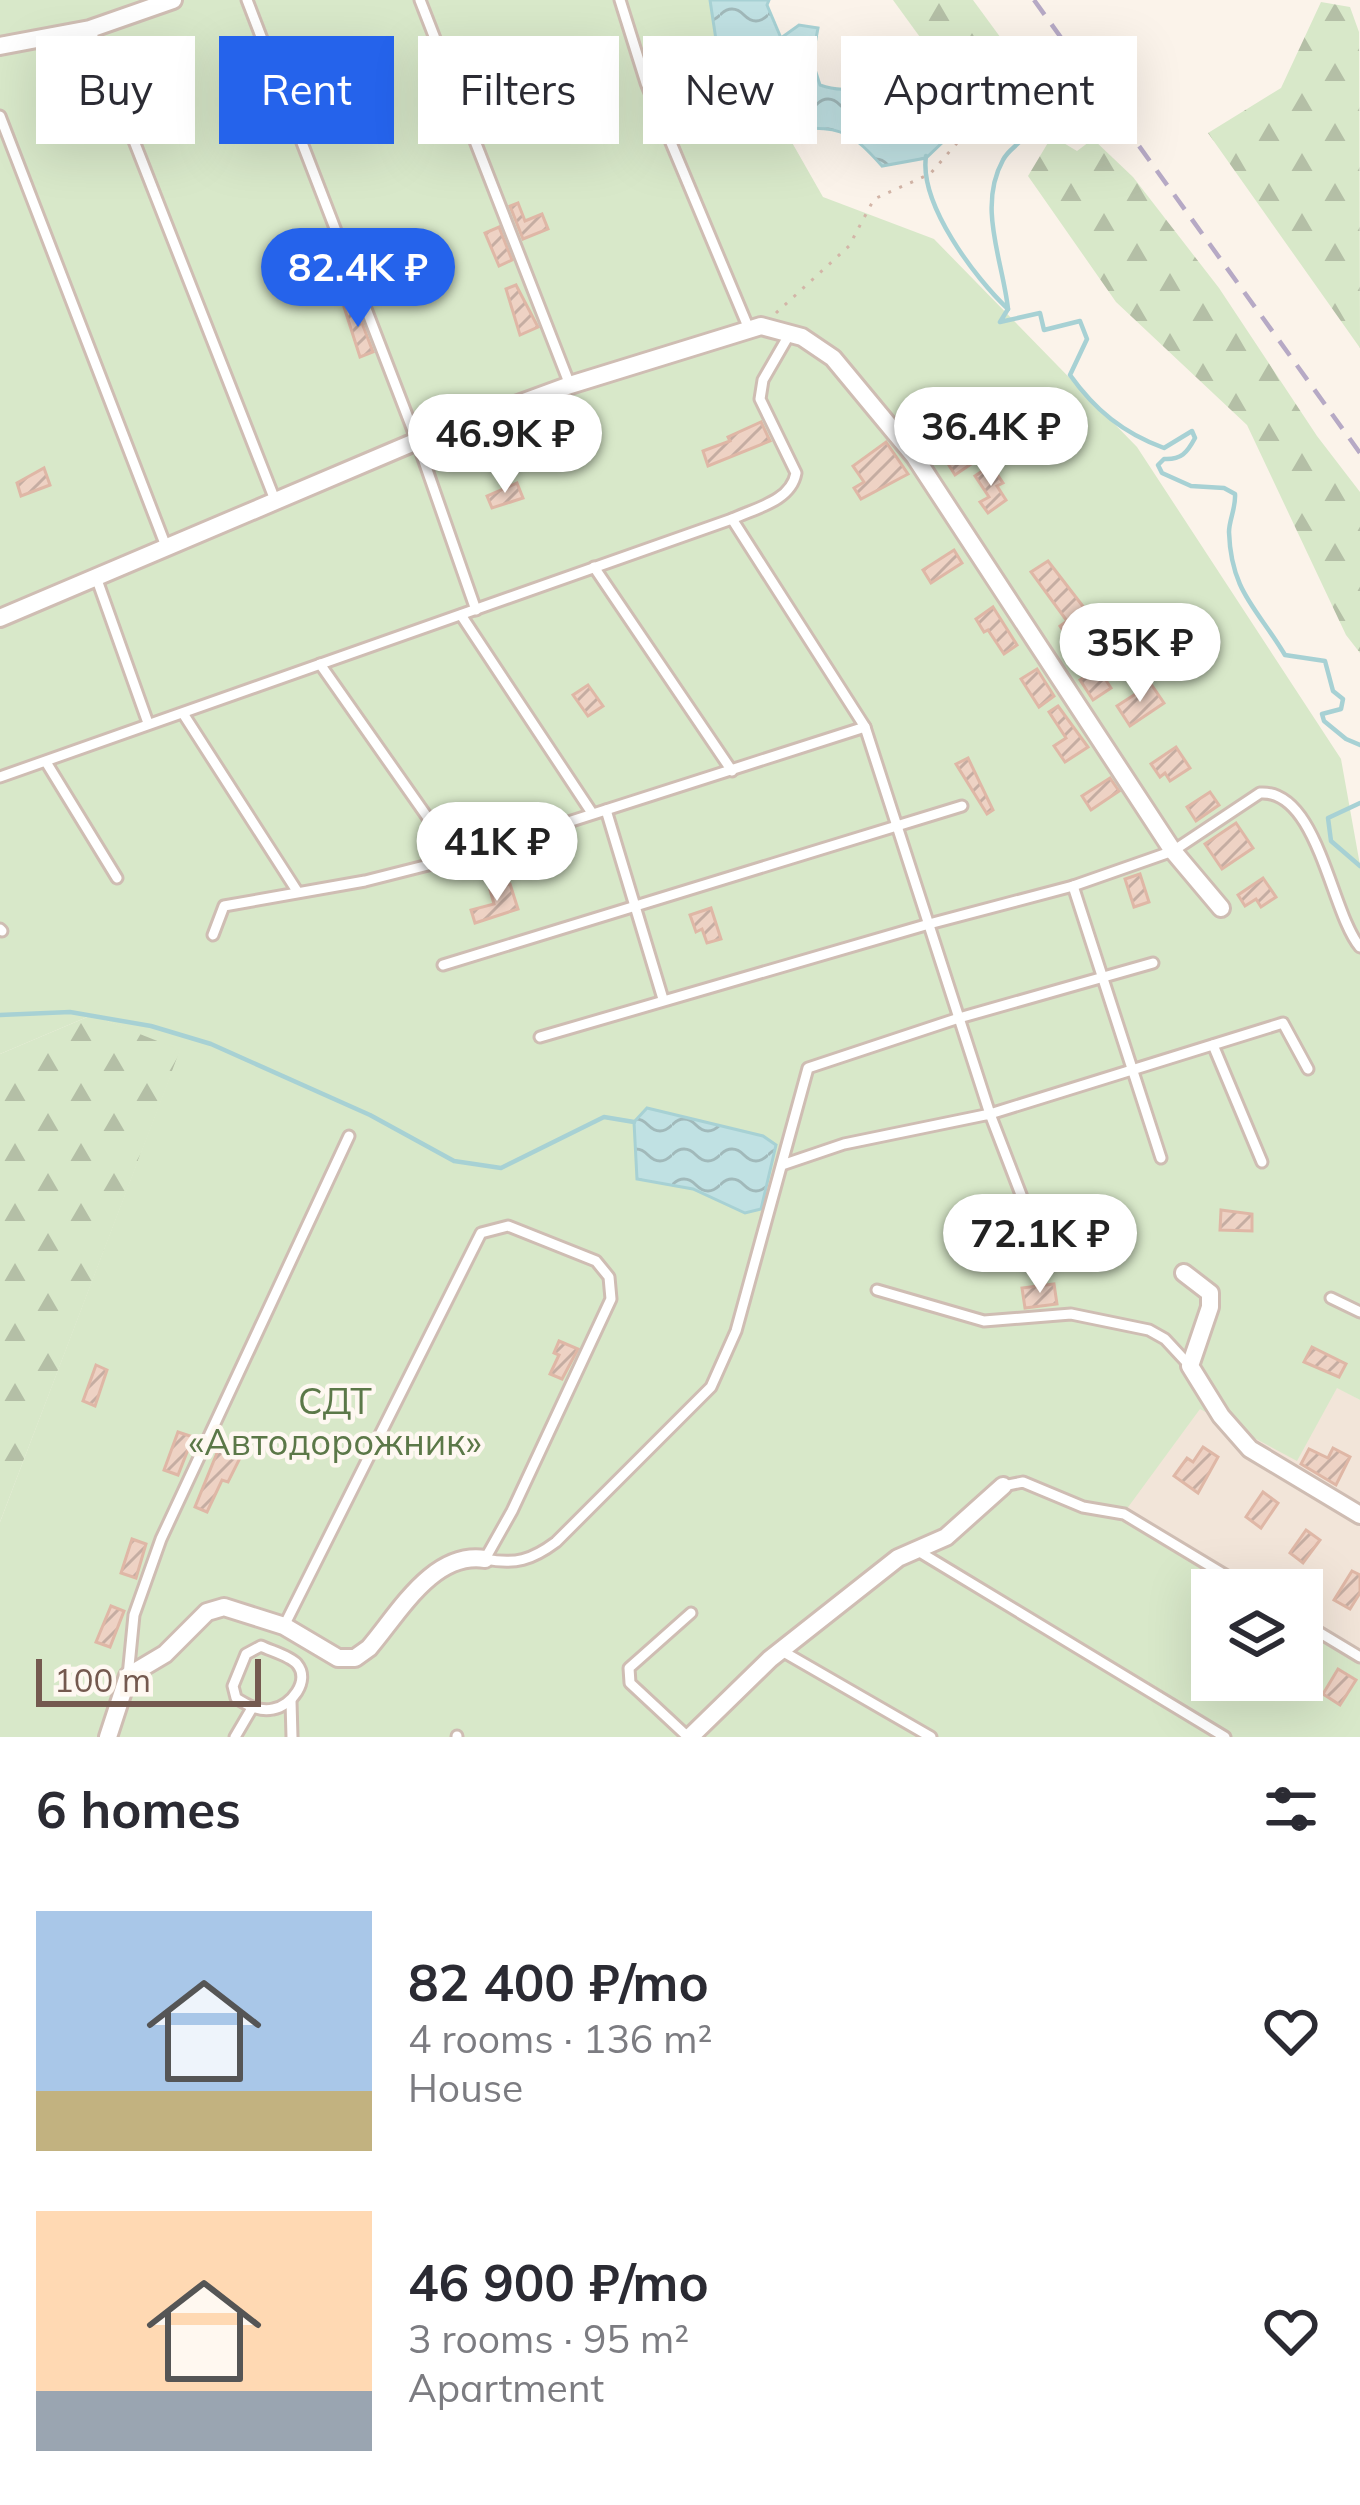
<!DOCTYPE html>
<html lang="en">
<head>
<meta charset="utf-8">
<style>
  body { margin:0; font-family:Mulish,sans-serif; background:#f7f7f7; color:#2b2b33; height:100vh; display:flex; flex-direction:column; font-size:45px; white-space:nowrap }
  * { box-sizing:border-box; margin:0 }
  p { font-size:39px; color:#7c7c81 }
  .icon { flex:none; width:66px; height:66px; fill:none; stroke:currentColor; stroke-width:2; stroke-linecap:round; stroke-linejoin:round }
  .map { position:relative; height:1737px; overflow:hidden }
  .side { display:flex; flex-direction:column; background:#fff; flex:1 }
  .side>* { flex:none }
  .hud { position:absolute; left:36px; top:36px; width:1290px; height:108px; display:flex; gap:24px }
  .fabs { position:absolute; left:1191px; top:1569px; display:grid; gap:24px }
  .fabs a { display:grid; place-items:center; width:132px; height:132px; border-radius:0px; background:#fff; box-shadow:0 12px 48px #0002; font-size:60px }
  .scale { position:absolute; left:36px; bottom:30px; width:225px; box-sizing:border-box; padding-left:12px; border:6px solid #74594f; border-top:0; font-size:33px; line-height:42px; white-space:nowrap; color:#74594f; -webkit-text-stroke:9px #fef8f1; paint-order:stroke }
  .price { position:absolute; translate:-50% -102px; padding:0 27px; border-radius:42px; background:#fff; color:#222; font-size:39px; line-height:78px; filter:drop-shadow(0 3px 6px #0008) }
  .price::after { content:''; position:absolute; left:50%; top:72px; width:36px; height:27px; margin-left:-18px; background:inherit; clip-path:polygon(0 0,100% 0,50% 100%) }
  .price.on { background:#2563eb; color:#fff }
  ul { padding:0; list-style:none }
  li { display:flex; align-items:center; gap:36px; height:300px; padding:0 36px }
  li span { display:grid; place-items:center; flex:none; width:336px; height:240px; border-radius:0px; color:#555 }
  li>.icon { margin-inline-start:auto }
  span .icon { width:144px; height:144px; fill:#fffc; stroke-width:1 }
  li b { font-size:51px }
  h2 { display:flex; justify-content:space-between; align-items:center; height:144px; padding:0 36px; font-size:51px }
  .pill { padding:0 42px; border-radius:0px; background:#fff; box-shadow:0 12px 48px #0002; font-size:42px; line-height:108px }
  .pill.on { background:#2563eb; color:#fff }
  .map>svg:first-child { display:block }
  .residential { fill:#f2e5d9 }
  .forest { fill:url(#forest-firs) }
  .garden { fill:#d8e8c9 }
  .water { fill:url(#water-waves); stroke:#a7d1d4; stroke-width:3 }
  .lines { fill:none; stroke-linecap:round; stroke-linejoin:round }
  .stream { stroke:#a7d1d4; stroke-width:4.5 }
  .building { fill:url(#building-hatch); stroke:#dfb7a6; stroke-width:3 }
  .lane-casing { stroke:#cfbdb3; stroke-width:15 }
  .street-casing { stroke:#cfbdb3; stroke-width:22 }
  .path { stroke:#d3b5a7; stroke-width:3; stroke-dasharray:3 9; stroke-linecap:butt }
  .lane { stroke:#fff; stroke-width:9 }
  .street { stroke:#fff; stroke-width:16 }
  .rail { stroke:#b6a9c5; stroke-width:4.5; stroke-dasharray:18 12; stroke-linecap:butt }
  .labels { text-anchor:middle; stroke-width:9; stroke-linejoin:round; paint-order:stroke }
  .park-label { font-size:36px; fill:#5b7848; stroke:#fef8f1 }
</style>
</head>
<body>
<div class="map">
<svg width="1360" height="1737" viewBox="0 0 1360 1737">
  <defs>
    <pattern id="forest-firs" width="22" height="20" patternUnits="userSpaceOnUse" patternTransform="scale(3)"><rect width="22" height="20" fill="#d8e8c9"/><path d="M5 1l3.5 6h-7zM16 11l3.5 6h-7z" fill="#b4bfa6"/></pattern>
    <pattern id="water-waves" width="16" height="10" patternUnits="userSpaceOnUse" patternTransform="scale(3)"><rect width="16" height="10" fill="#c0e1e3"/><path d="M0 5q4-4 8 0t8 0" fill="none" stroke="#a1b9ba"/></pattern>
    <pattern id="building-hatch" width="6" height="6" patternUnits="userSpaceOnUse" patternTransform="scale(3)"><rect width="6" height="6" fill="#eed2c4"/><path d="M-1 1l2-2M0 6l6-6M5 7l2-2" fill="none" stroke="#c5ada2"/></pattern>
  </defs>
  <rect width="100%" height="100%" fill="#fbf3ea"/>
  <path class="residential" d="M1337,1387L1360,1400V1654L1302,1618V1590H1256L1125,1510L1200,1408Z"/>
  <g class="forest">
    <path d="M893,0H973L1017,60L983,99L946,73Z"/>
    <path d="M1321,2L1350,7L1359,32L1360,348L1208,133L1281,88Z"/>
    <path d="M1052,136L1077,151L1093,139L1133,177L1219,288L1317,436L1360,492V653L1346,635L1247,425L1116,302L1028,176Z"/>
    <path d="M92,1015L181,1049L0,1522V1054Z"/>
  </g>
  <path class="garden" d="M0,0H711L823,197L934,239L1137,447L1341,759L1360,865V1400L1337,1388L1297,1461L1200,1409L1126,1510L1256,1590H1212V1680H1302V1618L1360,1654V1737H0V1522L180,1050L92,1015L0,1054Z"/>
  <g class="water">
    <path d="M710,0H769L767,5L781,38L799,25L818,28L812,60L820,85C859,99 877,71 921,100C935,110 943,123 946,139L926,158L882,166C855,136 842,125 801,129L774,106L751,66L718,53Z"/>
    <path d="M647,1108L763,1136L776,1145L761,1209L745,1213L693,1189L637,1179L634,1122Z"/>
  </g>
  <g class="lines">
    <g class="stream">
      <path d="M926,156C919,204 975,278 1008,309L1000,322L1040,313L1044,330L1080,321L1087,339L1070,375C1095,410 1123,433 1164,448L1192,431L1195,438C1187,453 1181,460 1164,459L1158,465L1162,473L1191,486L1224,488L1235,494C1236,508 1229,520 1229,532C1231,592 1257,608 1285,655L1325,661L1333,691L1343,699L1341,709L1322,714L1324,721L1346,739L1360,745"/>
      <path d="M1008,309C1003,261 977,207 1003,160C1008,150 1016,147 1022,139C1034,123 1038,106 1052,90"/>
      <path d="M1360,803L1328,818L1331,841L1360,866"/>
      <path d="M0,1015L70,1012L151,1026L211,1044L370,1115L454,1161L501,1168L604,1117L634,1122"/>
    </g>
  </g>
  <g class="building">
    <path d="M518,203L525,221L542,214L548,229L523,239L510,206Z"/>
    <path d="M499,227L512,260L499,266L485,233Z"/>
    <path d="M516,285L538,327L520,335L506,289Z"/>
    <path d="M354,302L373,352L360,357L344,307Z"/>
    <path d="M942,400L957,423L948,429L971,464L955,475L940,451L945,448L922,413Z"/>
    <path d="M761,422L770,441L708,466L703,451L730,441L728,437Z"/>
    <path d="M886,442L908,474L861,499L854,488L864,482L853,466Z"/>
    <path d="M991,465L1003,483L997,486L1006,500L988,513L980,502L989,497L975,476Z"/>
    <path d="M44,468L50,485L21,496L17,483Z"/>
    <path d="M517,483L523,498L492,508L487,496Z"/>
    <path d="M954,550L962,563L931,583L923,570Z"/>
    <path d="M1048,561L1102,631L1092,638L1106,659L1094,667L1080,646L1076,649L1060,626L1067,621L1031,572Z"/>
    <path d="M993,607L1017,645L1004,654L988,630L984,632L976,619Z"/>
    <path d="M1098,668L1111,688L1093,700L1080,680Z"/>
    <path d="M1037,669L1054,696L1039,707L1021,679Z"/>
    <path d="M1151,684L1164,703L1130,726L1117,706Z"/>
    <path d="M588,685L603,706L588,716L573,695Z"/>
    <path d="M1058,706L1088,747L1065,762L1054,746L1066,738L1049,712Z"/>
    <path d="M1176,747L1190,768L1170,781L1165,773L1160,777L1151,764Z"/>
    <path d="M968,758L993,810L987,814L956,764Z"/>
    <path d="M1110,778L1119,791L1091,810L1082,796Z"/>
    <path d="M1210,792L1219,805L1196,821L1187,807Z"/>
    <path d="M1236,823L1253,848L1222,869L1205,844Z"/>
    <path d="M1140,874L1149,902L1134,907L1125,879Z"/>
    <path d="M1263,878L1276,897L1261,907L1256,899L1245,906L1238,895Z"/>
    <path d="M510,884L518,909L475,923L471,910L494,904L490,890Z"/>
    <path d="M711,908L721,939L707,943L702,929L696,932L690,915Z"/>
    <path d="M1221,1210L1252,1214V1231L1220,1230Z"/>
    <path d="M1054,1284L1057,1304L1025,1308L1022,1288Z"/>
    <path d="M559,1341L578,1349L562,1379L550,1374L559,1355L554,1353Z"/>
    <path d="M1312,1347L1346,1364L1339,1377L1304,1362Z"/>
    <path d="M96,1365L107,1370L95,1406L83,1401Z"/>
    <path d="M178,1432L193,1437L178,1475L164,1470Z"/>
    <path d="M1203,1447L1218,1457L1198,1493L1174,1476L1187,1458L1193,1462Z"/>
    <path d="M219,1448L240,1458L228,1482L222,1480L207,1512L195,1507Z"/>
    <path d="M1333,1448L1350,1457L1336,1485L1301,1464L1309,1449L1328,1458Z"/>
    <path d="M1263,1492L1278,1503L1261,1528L1246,1517Z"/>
    <path d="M1306,1530L1320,1540L1303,1563L1290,1553Z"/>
    <path d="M132,1539L146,1544L136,1578L121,1573Z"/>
    <path d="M1352,1571L1360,1575V1593L1350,1609L1334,1600Z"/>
    <path d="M111,1606L124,1611L110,1647L96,1642Z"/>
    <path d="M1338,1669L1356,1680L1340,1705L1323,1694Z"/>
  </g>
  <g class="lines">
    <g class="lane-casing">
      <g id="lane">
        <path d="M247,0L417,441L476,610"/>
        <path d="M420,0L570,385"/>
        <path d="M620,0L646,83L749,329"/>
        <path d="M90,29L275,500"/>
        <path d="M0,116L167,549"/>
        <path d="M732,519L865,727L990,1114L1283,1023L1308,1069"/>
        <path d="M594,567L732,771"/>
        <path d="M96,577L148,723"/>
        <path d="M461,615L592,813"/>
        <path d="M320,664L456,858"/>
        <path d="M184,715L297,891"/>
        <path d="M46,762L117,878"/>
        <path d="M0,777L732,519C756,508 791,501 796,473L760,399L763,380L789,335"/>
        <path d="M606,810L663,999"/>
        <path d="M1073,886L1161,1158"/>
        <path d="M0,929L2,931"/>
        <path d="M213,935L224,906L365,881L456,858L865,727"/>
        <path d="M443,965L962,806"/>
        <path d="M540,1037L929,924L1073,886L1173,851L1260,793C1318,789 1331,913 1360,947"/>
        <path d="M1213,1045L1262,1162"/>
        <path d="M782,1165L844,1144L990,1114L1025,1205L1027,1240"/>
        <path d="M877,1290L984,1321L1071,1314L1149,1330L1165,1339L1190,1366"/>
        <path d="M1331,1298L1360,1312"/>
        <path d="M1003,1486L1023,1482L1083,1507L1124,1514L1250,1590"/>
        <path d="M918,1551L1225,1737"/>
        <path d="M1302,1622L1360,1657"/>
        <path d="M284,1626L481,1233L508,1226L596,1261L609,1277L611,1299L512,1511L485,1559C515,1565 532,1560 556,1542L711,1387L736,1331L808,1068L959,1018L1153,963"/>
        <path d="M261,1646C271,1651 290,1656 297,1664C311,1681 291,1706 273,1709C259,1712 247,1705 236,1698L233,1686L246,1654Z"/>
        <path d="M782,1651L931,1737"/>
        <path d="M128,1676L134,1615L161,1539L349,1136"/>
        <path d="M291,1701L292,1737"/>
        <path d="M457,1736V1737"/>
        <path d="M235,1737L252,1708"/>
        <path d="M688,1737L630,1683L629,1668L691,1613"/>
      </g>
    </g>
    <g class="street-casing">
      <g id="street">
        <path d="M0,46L90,29L173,0"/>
        <path d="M0,618L417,441L570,385L761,326L802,337L833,358L915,457L1173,851L1221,908"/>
        <path d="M1184,1273L1210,1293V1307L1190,1366L1221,1416L1250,1449L1360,1515"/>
        <path d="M108,1737L128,1676L165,1654L207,1612L224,1607L284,1626L338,1658H355L369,1648C399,1613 433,1551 485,1559"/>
        <path d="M690,1737L770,1659L898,1558L946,1537L1003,1486"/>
      </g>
    </g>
    <path class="path" d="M776,313L849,246L874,199L930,174L957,143L976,110L1007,88L1026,42"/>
    <use href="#lane" class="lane"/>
    <use href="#street" class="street"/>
    <path class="rail" d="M1034,0L1360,453"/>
  </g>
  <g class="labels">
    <g class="park-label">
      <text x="335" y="1414">СДТ<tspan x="335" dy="41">«Автодорожник»</tspan></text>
    </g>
  </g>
</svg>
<div class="fabs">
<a><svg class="icon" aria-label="layers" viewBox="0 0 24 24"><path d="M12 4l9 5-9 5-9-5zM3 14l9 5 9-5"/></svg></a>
</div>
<div class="scale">100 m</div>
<b class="price on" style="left:358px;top:330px">82.4K ₽</b>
<b class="price" style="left:991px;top:489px">36.4K ₽</b>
<b class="price" style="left:505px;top:496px">46.9K ₽</b>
<b class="price" style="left:1140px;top:705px">35K ₽</b>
<b class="price" style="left:497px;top:904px">41K ₽</b>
<b class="price" style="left:1040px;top:1296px">72.1K ₽</b>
<div class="hud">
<a class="pill">Buy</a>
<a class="pill on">Rent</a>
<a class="pill">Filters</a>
<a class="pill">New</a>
<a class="pill">Apartment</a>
</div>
</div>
<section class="side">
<h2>6 homes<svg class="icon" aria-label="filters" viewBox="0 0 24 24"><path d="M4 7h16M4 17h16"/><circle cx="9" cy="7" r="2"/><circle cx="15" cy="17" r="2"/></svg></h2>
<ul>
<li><span style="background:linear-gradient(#a9c7e8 75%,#c2b280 0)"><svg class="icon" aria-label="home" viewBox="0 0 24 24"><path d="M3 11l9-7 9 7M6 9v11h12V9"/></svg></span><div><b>82 400 ₽/mo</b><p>4 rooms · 136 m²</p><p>House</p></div><svg class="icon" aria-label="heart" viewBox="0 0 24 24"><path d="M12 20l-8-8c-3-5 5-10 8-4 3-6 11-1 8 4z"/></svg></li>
<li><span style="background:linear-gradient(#ffd9b3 75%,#9aa5b1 0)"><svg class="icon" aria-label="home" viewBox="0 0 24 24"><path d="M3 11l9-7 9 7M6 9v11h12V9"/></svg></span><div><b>46 900 ₽/mo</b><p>3 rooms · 95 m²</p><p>Apartment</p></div><svg class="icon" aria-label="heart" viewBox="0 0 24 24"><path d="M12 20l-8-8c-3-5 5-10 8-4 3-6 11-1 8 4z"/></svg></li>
</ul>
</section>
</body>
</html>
